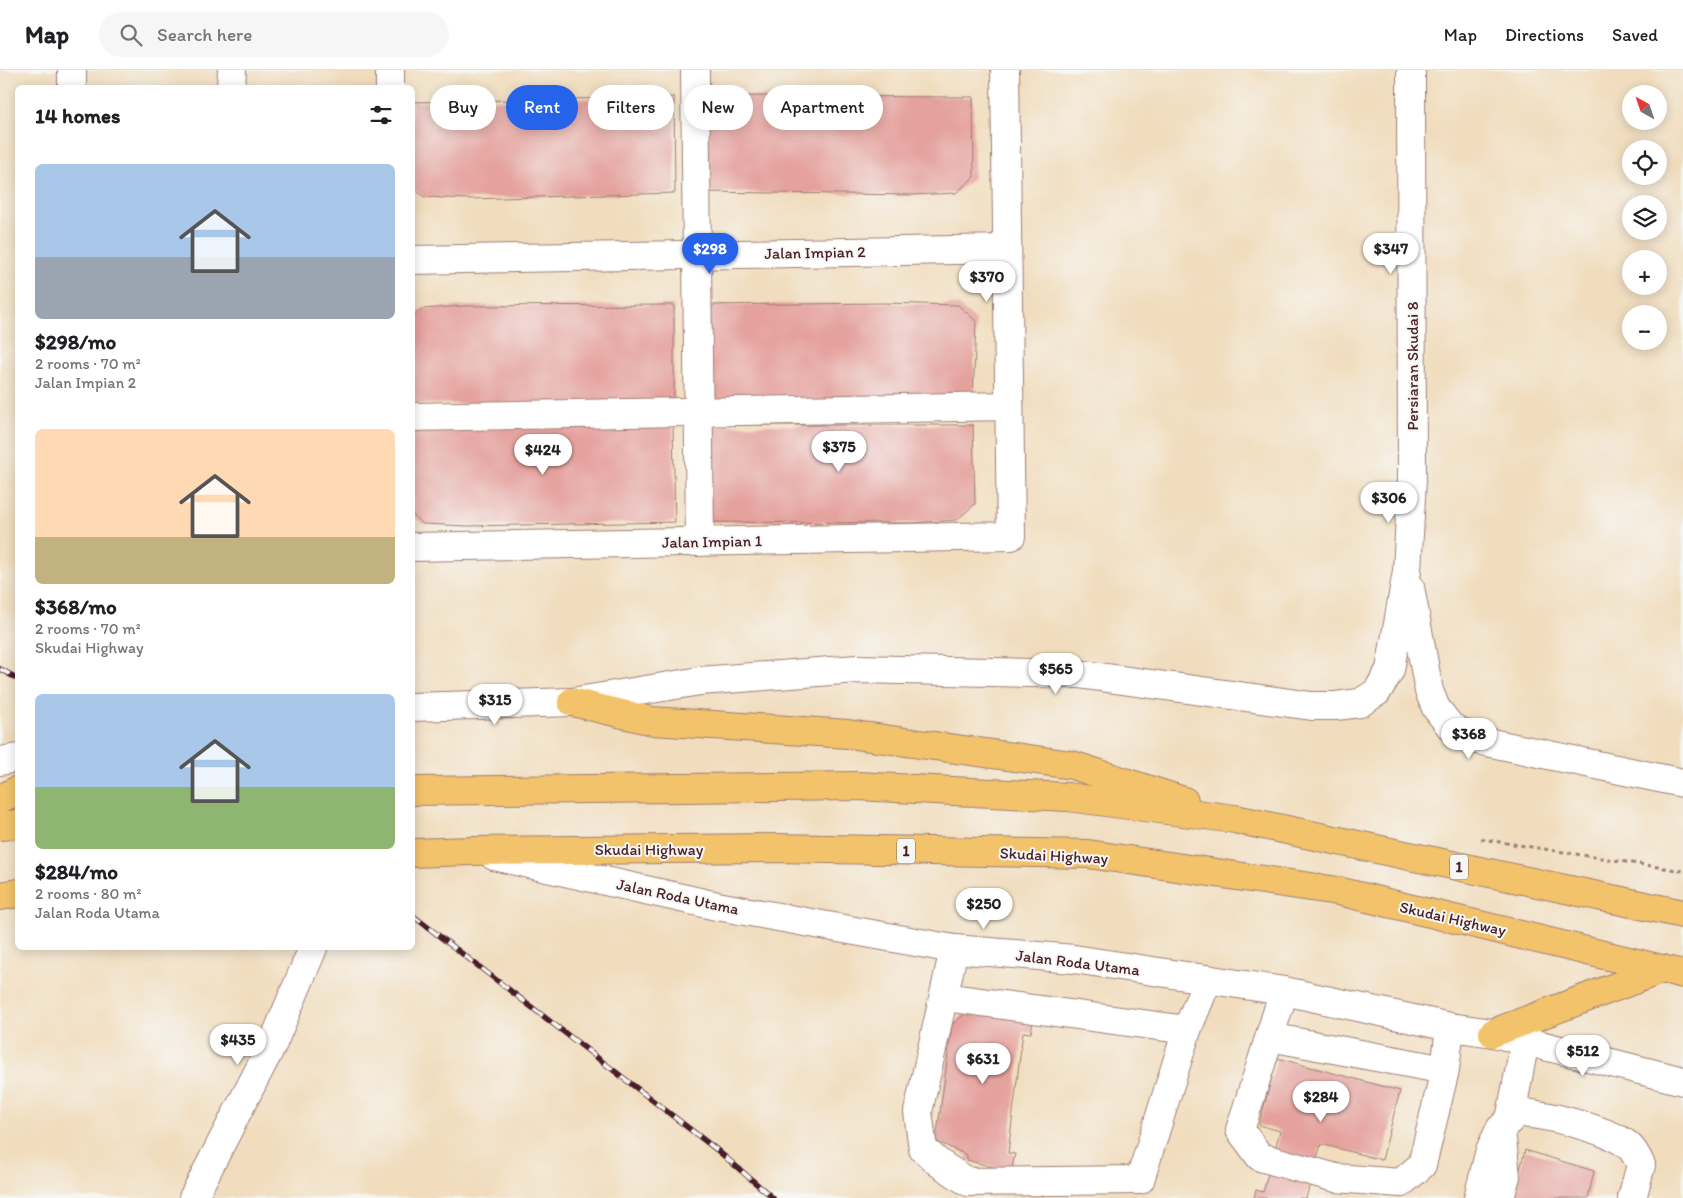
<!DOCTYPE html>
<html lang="en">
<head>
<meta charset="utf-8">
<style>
  body { margin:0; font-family:Itim,sans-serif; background:#f6f6f6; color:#202124; height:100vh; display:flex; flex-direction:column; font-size:19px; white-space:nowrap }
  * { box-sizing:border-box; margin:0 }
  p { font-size:16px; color:#757577 }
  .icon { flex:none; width:28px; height:28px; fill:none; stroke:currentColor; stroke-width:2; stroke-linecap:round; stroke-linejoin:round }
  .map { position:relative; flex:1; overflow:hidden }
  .panel { position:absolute; left:15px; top:15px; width:400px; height:865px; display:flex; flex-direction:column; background:#fff; border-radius:8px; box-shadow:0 2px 12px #0003 }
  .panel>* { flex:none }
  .top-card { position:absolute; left:430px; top:15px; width:475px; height:45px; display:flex; gap:10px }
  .needle { width:32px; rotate:320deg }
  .tools { position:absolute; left:1622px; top:15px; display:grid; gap:10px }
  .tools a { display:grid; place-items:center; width:45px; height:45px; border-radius:50%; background:#fff; box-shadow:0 2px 12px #0003; font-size:25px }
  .price { position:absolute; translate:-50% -42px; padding:0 11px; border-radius:18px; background:#fff; color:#222; font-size:16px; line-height:32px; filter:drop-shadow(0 1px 2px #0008) }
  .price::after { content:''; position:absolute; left:50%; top:30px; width:15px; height:11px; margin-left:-8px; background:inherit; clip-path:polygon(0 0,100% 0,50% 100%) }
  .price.active { background:#2563eb; color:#fff }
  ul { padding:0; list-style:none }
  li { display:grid; align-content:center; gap:10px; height:265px; padding:0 20px }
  li span { display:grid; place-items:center; height:155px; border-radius:8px; color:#555 }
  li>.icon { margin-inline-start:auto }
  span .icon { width:90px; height:90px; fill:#fffc; stroke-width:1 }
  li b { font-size:21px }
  h2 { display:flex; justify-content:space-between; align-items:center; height:60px; padding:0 20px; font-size:21px }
  .tag { padding:0 18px; border-radius:22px; background:#fff; box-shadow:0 2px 12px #0003; font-size:18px; line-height:45px }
  .tag.active { background:#2563eb; color:#fff }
  header { display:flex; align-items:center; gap:30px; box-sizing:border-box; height:70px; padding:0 25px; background:#fff; border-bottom:1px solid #e0e0e0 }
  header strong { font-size:24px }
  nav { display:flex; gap:28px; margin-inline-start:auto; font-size:18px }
  .search { width:350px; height:45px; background:#f6f6f6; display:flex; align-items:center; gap:12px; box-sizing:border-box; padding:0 18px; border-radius:28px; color:#757577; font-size:19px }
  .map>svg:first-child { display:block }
  .building { fill:#e5a19d }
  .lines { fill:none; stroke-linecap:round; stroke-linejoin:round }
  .minor-casing { stroke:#9e7e74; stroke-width:30 }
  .highway-casing { stroke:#9e7e74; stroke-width:30 }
  .path { stroke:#9e7e74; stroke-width:3; stroke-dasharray:4 4; stroke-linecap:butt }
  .minor { stroke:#fff; stroke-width:28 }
  .highway { stroke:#f2c36a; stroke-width:28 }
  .rail-casing { stroke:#4a1f2b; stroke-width:5.5 }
  .rail { stroke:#f6f6f2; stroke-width:4; stroke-dasharray:11; stroke-linecap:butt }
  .labels { text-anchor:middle; stroke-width:4; stroke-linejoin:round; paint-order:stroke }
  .shield { fill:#f6f6f2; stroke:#7e6067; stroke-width:1 }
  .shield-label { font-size:15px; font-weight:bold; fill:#4a1f2b }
  .street-label { font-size:16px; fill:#4a1f2b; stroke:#f6f6f2 }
</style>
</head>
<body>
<header>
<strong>Map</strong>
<div class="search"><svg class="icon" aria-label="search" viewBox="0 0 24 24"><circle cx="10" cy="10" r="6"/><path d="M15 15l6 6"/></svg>Search here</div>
<nav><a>Map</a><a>Directions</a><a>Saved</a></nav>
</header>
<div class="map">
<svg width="1683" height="1128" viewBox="0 0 1683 1128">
  <rect width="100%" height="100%" fill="#f6f6f2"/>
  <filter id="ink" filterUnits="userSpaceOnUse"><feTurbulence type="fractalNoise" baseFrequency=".02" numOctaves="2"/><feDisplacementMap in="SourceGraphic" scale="10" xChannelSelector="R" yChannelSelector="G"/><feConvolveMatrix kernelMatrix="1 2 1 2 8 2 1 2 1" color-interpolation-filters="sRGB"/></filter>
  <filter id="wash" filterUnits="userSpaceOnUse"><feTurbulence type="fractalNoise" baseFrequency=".0096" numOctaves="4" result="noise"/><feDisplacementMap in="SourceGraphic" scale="20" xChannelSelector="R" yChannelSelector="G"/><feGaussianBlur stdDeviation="1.12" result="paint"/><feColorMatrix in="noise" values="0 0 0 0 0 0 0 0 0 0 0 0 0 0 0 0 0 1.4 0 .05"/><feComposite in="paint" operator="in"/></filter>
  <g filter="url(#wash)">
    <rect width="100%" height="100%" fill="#f1ddbe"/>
    <g id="blocks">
      <g class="building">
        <path d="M705,26L973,27L974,107L956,123L912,125L704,122Z"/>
        <path d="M674,27L675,123L467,129L424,127L412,117V32Z"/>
        <path d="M884,233L958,235L976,251L973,330L706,331V235Z"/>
        <path d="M674,235V332L412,334V248L422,239L465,236Z"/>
        <path d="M673,355L675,452L467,456L423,454L412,445V359Z"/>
        <path d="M706,355H973L975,434L957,450L913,453L705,452Z"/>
        <path d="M972,937L1034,944L1031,963L1023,962L1008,1083L1015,1084L1011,1102L967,1090V1085L936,1071L952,955Z"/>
        <path d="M1277,988L1400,1021L1382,1090L1321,1074L1306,1128H1254L1256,1120L1263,1122L1280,1061L1259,1055Z"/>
        <path d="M1525,1080L1594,1101L1588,1128H1513Z"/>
      </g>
    </g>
  </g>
  <g filter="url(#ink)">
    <use href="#blocks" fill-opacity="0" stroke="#9e7e74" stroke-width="1"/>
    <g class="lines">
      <g class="minor-casing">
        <g id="minor">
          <path d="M72,0V18"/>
          <path d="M390,0V18"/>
          <path d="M695,0L700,472"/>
          <path d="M231,18L232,0"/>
          <path d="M412,190L1007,179"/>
          <path d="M412,347L1009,336"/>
          <path d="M412,477L1011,466L1005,0"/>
          <path d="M1410,517L1429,621L1436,638L1450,656L1472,669L1683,713"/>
          <path d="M412,637L572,632L700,611L857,599L1078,604L1312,636H1336L1360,633L1377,622L1390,600L1407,501L1412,409L1411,0"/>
          <path d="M0,691L18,688"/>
          <path d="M494,786L717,836L954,879L1074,889L1284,921L1450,957L1493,963L1683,1011"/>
          <path d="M954,879L918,1042L923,1079L939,1093L968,1112L1140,1110L1187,960L1208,909"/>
          <path d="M1284,921L1240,1060L1260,1087L1336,1108L1401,1113L1422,1095L1445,1000L1450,957"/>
          <path d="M945,927L1187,960"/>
          <path d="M1270,967L1445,1000"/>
          <path d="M1510,1050L1525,971"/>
          <path d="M193,1128L273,973L313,878"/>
          <path d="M1478,1128L1490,1080L1500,1059L1517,1043C1543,1043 1604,1059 1625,1073C1633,1078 1637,1087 1641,1095L1632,1128"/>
          <path d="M1500,1128L1506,1106L1501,1061"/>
        </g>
      </g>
      <g class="highway-casing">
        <g id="highway">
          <path d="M572,632L652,651L848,664L1072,695L1184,731"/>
          <path d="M412,721L858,716L1068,727L1235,749L1683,844"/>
          <path d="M0,729L18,720"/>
          <path d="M0,756L18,754"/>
          <path d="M412,783L471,781L776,778L1088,784L1338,821L1683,904"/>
          <path d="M0,826L18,823"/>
          <path d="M1493,963L1663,899"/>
        </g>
      </g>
      <path class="path" d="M1481,769L1683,801"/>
      <use href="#minor" class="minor"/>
      <use href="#highway" class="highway"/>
      <g class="rail-casing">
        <g id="rail">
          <path d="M0,599L18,609"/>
          <path d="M412,845L717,1080L773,1128"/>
        </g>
      </g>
      <use href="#rail" class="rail"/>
    </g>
  </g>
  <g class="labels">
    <g class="shield">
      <rect x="897" y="768.5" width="18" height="25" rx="4"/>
      <rect x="1450" y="784.5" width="18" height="25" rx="4"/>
    </g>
    <g class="shield-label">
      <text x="906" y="786">1</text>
      <text x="1459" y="802">1</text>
    </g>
    <g class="street-label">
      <text transform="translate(815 182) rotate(-1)" y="6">Jalan Impian 2</text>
      <text transform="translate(1412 296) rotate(-90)" y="6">Persiaran Skudai 8</text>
      <text transform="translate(712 471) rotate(-1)" y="6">Jalan Impian 1</text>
      <text x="649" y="785">Skudai Highway</text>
      <text transform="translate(1054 785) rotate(3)" y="6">Skudai Highway</text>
      <text transform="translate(678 826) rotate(12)" y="6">Jalan Roda Utama</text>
      <text transform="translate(1453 848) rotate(13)" y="6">Skudai Highway</text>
      <text transform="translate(1078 892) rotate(7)" y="6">Jalan Roda Utama</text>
    </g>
  </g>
</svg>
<div class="tools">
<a><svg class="needle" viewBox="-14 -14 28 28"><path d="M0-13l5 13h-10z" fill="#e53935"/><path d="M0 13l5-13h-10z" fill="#757577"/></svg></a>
<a><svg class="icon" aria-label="locate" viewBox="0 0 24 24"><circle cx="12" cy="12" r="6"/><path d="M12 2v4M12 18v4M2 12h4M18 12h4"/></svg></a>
<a><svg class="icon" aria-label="layers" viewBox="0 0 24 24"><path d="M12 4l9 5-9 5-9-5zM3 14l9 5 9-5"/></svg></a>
<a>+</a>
<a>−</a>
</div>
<b class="price active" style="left:710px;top:205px">$298</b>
<b class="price" style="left:1391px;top:205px">$347</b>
<b class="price" style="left:987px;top:233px">$370</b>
<b class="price" style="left:839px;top:403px">$375</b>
<b class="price" style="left:543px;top:406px">$424</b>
<b class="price" style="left:1389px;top:454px">$306</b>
<b class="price" style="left:1056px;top:625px">$565</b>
<b class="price" style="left:495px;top:656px">$315</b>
<b class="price" style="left:1469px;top:690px">$368</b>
<b class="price" style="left:984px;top:860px">$250</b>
<b class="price" style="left:238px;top:996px">$435</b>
<b class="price" style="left:1583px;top:1007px">$512</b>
<b class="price" style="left:983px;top:1015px">$631</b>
<b class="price" style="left:1321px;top:1053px">$284</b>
<div class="top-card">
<a class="tag">Buy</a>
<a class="tag active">Rent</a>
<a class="tag">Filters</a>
<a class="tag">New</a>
<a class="tag">Apartment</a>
</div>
<section class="panel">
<h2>14 homes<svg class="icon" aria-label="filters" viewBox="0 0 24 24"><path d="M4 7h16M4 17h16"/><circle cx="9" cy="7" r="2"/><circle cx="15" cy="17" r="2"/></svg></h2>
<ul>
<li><span style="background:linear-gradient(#a9c7e8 60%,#9aa5b1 0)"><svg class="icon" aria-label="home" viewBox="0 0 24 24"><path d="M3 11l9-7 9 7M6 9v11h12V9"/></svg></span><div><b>$298/mo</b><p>2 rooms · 70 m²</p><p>Jalan Impian 2</p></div></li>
<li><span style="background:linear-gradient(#ffd9b3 70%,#c2b280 0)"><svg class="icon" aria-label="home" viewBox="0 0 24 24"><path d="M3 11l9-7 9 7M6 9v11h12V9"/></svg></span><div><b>$368/mo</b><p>2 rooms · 70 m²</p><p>Skudai Highway</p></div></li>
<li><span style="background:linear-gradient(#a9c7e8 60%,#8fb573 0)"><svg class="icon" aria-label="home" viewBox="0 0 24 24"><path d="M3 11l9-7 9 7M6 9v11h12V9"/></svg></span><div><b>$284/mo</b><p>2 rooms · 80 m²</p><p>Jalan Roda Utama</p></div></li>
</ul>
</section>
</div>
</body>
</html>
